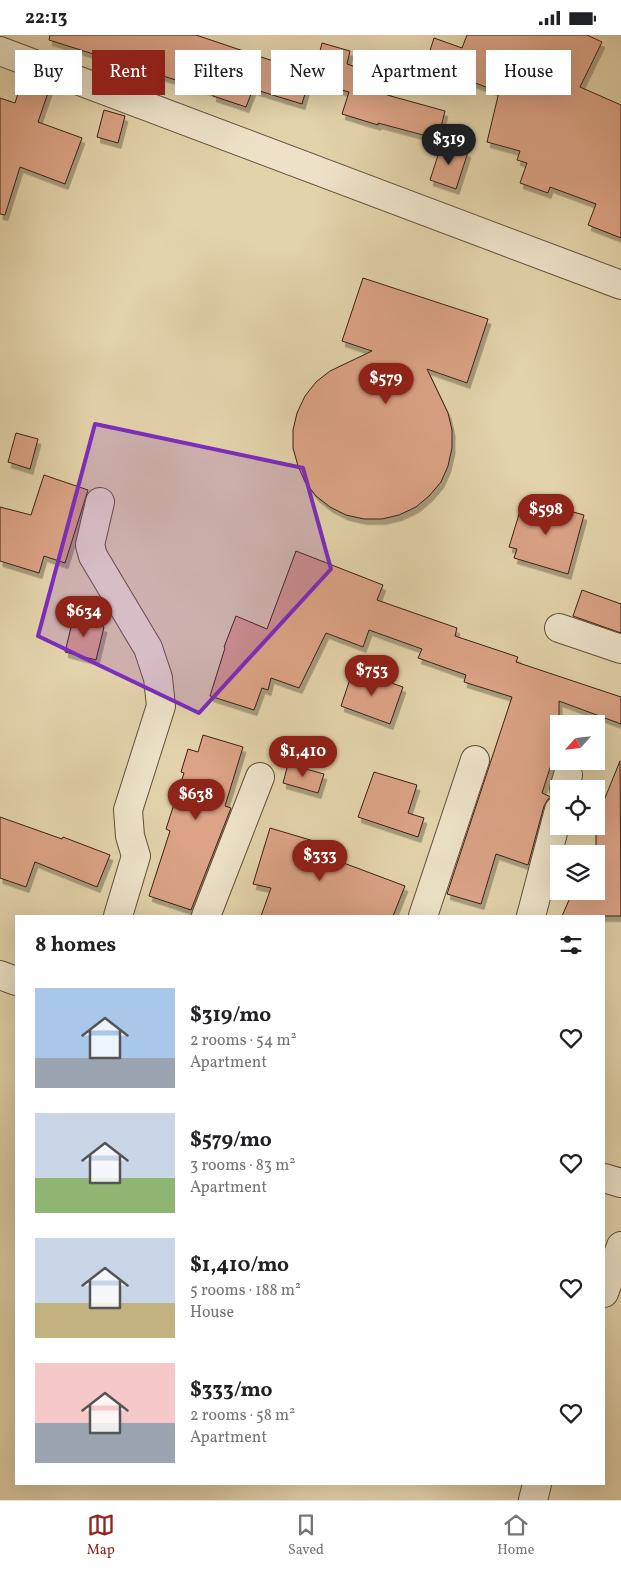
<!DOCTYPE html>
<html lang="en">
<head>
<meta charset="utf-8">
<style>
  body { margin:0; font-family:Vollkorn,serif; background:#f6f6f6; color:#202124; height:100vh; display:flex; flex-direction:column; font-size:19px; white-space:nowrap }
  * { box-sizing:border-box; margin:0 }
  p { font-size:16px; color:#757577 }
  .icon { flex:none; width:28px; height:28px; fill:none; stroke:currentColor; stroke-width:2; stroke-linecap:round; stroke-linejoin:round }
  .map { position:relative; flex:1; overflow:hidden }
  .sheet { position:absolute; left:15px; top:880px; width:590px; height:570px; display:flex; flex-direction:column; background:#fff; border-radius:0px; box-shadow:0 5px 20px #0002 }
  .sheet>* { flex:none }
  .guide { position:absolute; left:15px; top:15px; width:591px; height:45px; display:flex; gap:10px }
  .needle { width:32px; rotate:243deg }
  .fabs { position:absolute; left:550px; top:680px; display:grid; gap:10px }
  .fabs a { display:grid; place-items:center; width:55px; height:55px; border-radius:0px; background:#fff; box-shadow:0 5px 20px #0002; font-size:25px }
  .price { position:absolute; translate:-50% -42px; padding:0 11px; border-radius:18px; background:#8f2418; color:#fff; font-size:16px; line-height:32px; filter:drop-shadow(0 1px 2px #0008) }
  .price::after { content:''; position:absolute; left:50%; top:30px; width:15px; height:11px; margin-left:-8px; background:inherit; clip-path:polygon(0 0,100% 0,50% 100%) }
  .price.active { background:#222; color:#fff }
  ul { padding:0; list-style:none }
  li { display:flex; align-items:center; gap:15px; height:125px; padding:0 20px }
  li span { display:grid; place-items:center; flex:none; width:140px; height:100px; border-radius:0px; color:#555 }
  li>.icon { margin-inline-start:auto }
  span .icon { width:60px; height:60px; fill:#fffc; stroke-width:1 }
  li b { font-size:21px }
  h2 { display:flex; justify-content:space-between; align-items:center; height:60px; padding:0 20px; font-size:21px }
  .chip { padding:0 18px; border-radius:0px; background:#fff; box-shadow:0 5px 20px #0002; font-size:18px; line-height:45px }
  .chip.active { background:#8f2418; color:#fff }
  .status { display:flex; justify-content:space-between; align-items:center; height:35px; padding:0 25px; background:#fff; direction:ltr }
  .status svg { height:14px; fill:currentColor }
  .tabs { display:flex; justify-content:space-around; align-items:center; height:70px; border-top:1px solid #e0e0e0; background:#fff; font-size:14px; color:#757577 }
  .tabs a { display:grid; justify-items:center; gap:2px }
  .tabs .active { color:#8f2418 }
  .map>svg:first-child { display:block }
  .building { fill:#dca386; stroke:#392013; filter:url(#shadow) }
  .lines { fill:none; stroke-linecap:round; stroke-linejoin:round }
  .minor-casing { stroke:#644d39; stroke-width:30 }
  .minor { stroke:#ede2c8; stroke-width:28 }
  .marked { fill:#7b2cbf; fill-opacity:0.2; stroke:#7b2cbf; stroke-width:4; stroke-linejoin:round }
</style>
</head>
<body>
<div class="status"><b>22:13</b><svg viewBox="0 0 49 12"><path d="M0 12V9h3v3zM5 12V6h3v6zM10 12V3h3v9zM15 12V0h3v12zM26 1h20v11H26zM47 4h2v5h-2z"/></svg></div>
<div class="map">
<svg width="621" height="1465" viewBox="0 0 621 1465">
  <defs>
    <filter id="shadow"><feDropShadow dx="3" dy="5.5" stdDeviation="0" flood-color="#0004"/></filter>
  </defs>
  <rect width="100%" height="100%" fill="#e3d3ab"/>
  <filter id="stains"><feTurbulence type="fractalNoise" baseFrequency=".004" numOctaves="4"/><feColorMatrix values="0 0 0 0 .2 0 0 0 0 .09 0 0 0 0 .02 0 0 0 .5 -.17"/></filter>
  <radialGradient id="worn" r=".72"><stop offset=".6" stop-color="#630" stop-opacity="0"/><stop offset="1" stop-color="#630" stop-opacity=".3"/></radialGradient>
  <g class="building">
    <path d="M50,0H196L276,27L278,18L314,28L302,69L253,54L246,72L213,61L214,57L49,5Z"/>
    <path d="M467,0H587L602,7L580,52L621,70V203L588,190L596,169L550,152L548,158L520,148L527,128L517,125L520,116L487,107L499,57L470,46L472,40L454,32L455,31L428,22L434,3L462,13Z"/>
    <path d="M322,8L350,16L347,29L392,44L387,60L445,76L438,104L378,88V90L342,79L349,57L312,47Z"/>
    <path d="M23,43L50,52L38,87L82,103L65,149L20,132L5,180L0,179V63L15,68Z"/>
    <path d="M104,75L125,81L118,108L97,102Z"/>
    <path d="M442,108L468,117L456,154L430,145Z"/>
    <path d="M363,243L488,284L467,348L427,334L448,378L452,395V413L448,431L441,447L429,461L416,472L399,480L382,484H364L346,480L330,472L316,461L305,447L298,431L293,413V395L297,378L305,361L316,347L330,336L372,316L342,306Z"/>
    <path d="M16,398L38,404L30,434L8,427Z"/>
    <path d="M44,440L88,455L65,528L44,521L39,538L0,526V472L31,480Z"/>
    <path d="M524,463L584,480L568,539L514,523L517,514L509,512Z"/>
    <path d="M296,516L383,550L377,565L457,593L455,601L518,622L516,627L621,662V689L559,666V705L542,758L551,762L548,764L544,771L528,830L496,819L481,869L447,859L512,662L464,647L466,640L418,623L422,614L369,595L363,612L326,598L299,653L271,643L268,655L262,653L254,675L210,661L225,613L224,612L236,581L267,594Z"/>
    <path d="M582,555L621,569V598L573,581Z"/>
    <path d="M74,580L104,592L96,625L65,617Z"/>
    <path d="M353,635L403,652L390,689L341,671Z"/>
    <path d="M203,700L243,712L225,771L231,773L191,875L149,861L170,796L166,794L184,738L181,737L188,714L198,717Z"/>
    <path d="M620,726L621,881H562L573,856H596V819H594L596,813V785Z"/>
    <path d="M288,729L324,739L318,758L283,748Z"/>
    <path d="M374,737L417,750L408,778L424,783L418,802L358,782Z"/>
    <path d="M0,782L62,804L63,802L110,820L97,852L35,827L26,852L0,843Z"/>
    <path d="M270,793L344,815L341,827L405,851L393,881H261L271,853L253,849Z"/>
  </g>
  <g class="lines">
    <g class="minor-casing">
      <g id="minor">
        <path d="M0,16L621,250"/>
        <path d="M100,467L90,510L93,521L148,613L158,643L161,671L128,775L130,801L136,821L118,881"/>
        <path d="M559,593L621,614"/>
        <path d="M564,754L568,740"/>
        <path d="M206,881L260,742"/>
        <path d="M423,881L475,725"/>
        <path d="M531,881L559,775"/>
        <path d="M0,940L16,946"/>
        <path d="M604,1143L621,1148"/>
        <path d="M604,1258L621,1211"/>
        <path d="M533,1465L537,1449"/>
      </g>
    </g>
    <use href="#minor" class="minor"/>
  </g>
  <path class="marked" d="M95,389L303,433L331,534L199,678L38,601Z"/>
  <rect width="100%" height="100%" filter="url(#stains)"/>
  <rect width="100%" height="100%" fill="url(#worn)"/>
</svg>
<div class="fabs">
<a><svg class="needle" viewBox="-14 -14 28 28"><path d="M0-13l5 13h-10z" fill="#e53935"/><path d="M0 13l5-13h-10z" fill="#757577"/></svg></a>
<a><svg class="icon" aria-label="locate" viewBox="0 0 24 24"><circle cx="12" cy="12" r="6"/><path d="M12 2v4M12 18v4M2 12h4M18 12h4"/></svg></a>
<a><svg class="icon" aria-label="layers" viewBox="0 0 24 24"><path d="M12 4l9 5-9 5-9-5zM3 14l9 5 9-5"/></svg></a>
</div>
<b class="price active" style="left:449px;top:131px">$319</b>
<b class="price" style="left:386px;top:370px">$579</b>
<b class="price" style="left:546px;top:501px">$598</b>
<b class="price" style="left:84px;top:603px">$634</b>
<b class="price" style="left:372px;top:662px">$753</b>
<b class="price" style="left:303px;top:743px">$1,410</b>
<b class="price" style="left:196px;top:786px">$638</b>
<b class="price" style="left:320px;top:847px">$333</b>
<div class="guide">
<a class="chip">Buy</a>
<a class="chip active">Rent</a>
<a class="chip">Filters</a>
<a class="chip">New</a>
<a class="chip">Apartment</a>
<a class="chip">House</a>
</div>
<section class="sheet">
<h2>8 homes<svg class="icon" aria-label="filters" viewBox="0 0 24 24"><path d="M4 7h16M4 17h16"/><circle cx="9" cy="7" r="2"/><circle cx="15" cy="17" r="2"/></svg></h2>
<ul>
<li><span style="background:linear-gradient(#a9c7e8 70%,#9aa5b1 0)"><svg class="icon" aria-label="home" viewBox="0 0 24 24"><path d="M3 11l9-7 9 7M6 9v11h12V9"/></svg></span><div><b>$319/mo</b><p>2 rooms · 54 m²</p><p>Apartment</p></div><svg class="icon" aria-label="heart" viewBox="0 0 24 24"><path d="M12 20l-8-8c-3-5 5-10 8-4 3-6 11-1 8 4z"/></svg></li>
<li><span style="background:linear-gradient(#c9d6e8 65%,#8fb573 0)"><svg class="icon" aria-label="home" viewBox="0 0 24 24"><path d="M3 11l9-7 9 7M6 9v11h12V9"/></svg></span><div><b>$579/mo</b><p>3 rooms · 83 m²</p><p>Apartment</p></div><svg class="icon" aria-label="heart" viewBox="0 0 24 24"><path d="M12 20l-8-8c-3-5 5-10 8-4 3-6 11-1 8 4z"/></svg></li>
<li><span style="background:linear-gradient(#c9d6e8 65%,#c2b280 0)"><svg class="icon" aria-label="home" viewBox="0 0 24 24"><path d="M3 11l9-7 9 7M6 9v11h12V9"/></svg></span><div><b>$1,410/mo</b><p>5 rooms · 188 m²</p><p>House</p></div><svg class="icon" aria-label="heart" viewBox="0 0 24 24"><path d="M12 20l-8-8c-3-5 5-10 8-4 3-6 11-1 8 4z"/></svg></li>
<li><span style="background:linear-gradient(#f6c9c9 60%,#9aa5b1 0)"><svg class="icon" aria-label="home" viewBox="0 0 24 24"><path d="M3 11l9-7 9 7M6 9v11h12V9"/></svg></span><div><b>$333/mo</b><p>2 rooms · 58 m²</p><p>Apartment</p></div><svg class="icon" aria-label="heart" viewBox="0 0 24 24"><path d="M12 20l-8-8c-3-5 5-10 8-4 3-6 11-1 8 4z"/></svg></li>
</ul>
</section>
</div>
<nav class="tabs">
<a class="active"><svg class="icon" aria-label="map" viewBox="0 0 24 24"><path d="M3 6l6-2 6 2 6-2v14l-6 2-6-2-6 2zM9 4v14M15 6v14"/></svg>Map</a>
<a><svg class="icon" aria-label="saved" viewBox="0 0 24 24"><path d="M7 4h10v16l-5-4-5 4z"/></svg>Saved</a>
<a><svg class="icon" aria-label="home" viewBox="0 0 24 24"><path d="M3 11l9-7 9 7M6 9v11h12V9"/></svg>Home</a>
</nav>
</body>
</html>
